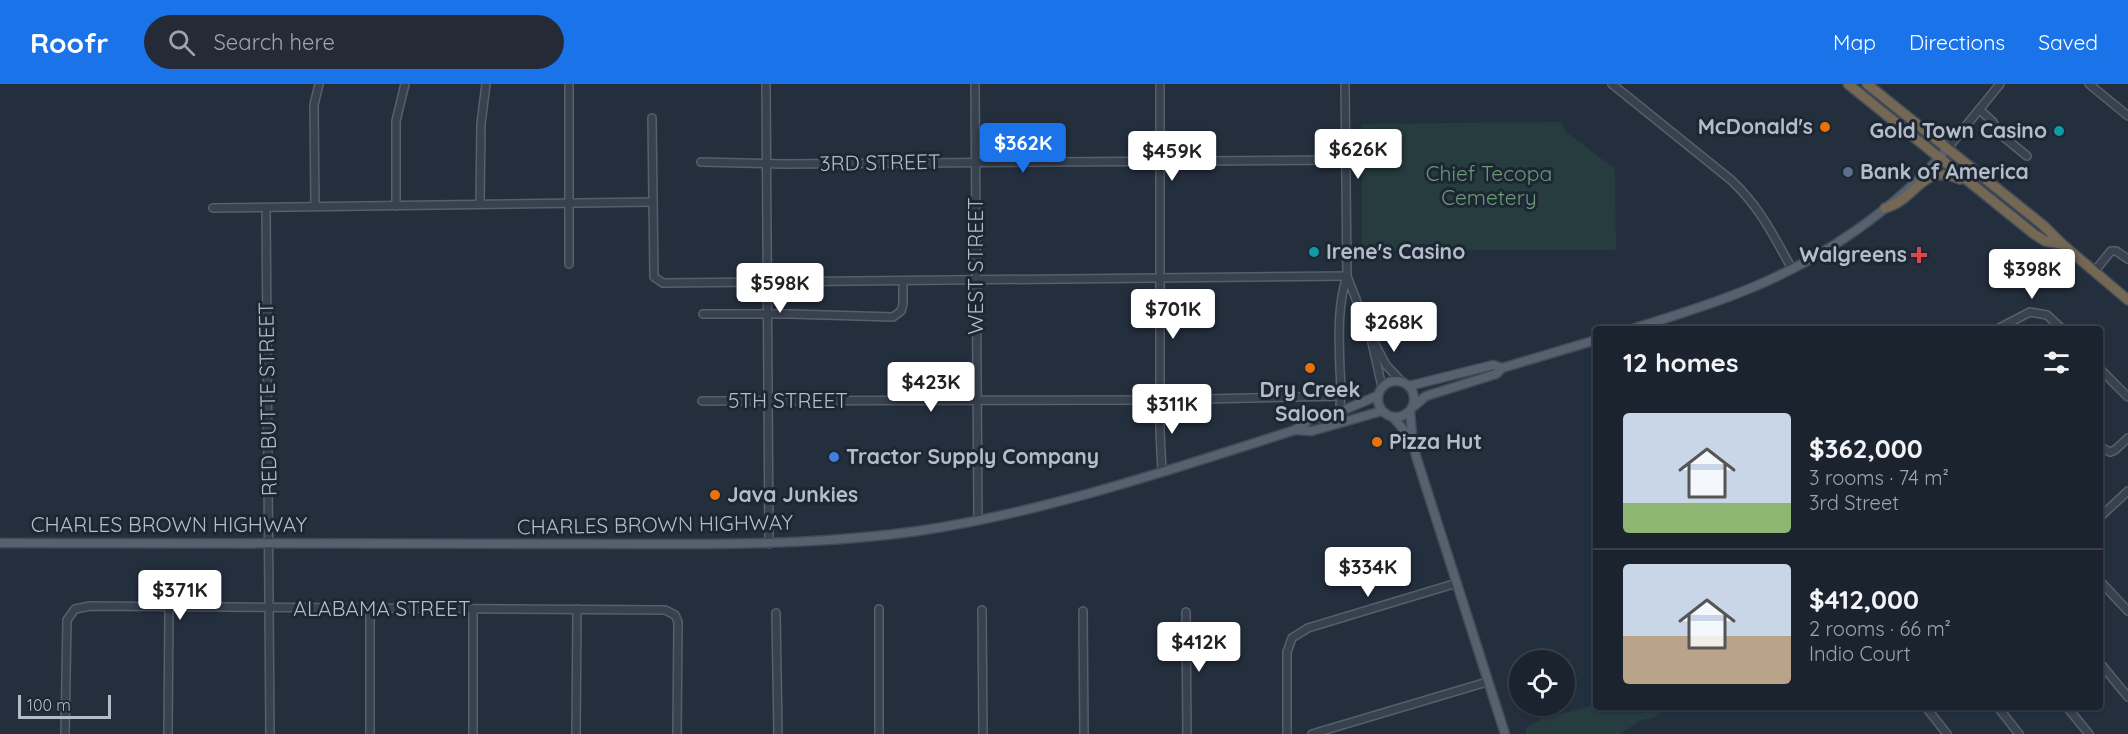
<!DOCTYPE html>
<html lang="en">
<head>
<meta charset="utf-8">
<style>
  body { margin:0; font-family:Quicksand,sans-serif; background:#242b36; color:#f1f3f6; height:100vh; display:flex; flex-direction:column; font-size:22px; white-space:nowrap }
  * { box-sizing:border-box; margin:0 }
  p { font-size:20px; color:#a0a4aa }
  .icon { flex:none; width:33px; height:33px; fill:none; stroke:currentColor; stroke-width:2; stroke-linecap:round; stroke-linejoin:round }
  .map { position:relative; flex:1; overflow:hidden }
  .panel { position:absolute; left:1593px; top:242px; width:510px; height:384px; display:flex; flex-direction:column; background:#1b232e; border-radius:6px; box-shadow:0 2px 4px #0004,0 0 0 2px #39404a }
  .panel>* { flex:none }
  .fabs { position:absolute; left:1509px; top:566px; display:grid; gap:12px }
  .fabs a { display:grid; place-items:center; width:66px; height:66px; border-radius:50%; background:#1b232e; box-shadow:0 2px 4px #0004,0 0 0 2px #39404a; font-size:30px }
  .scale { position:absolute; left:18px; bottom:15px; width:93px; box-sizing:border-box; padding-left:6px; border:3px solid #b4bcc9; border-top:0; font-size:16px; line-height:21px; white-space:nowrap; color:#b4bcc9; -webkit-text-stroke:4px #1d2633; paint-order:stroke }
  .price { position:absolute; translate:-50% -51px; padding:0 14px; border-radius:6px; background:#fff; color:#222; font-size:20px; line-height:39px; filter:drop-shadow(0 2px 3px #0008) }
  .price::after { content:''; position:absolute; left:50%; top:36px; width:18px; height:14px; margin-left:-9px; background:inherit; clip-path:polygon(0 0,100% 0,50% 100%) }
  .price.current { background:#1a73e8; color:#fff }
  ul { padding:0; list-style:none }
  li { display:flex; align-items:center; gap:18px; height:150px; padding:0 30px }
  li+li { border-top:2px solid #39404a }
  li span { display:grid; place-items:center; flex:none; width:168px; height:120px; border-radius:6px; color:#555 }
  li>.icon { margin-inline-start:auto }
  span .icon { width:72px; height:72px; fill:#fffc; stroke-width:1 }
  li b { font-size:26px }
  h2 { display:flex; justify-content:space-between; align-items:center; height:72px; padding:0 30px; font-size:26px }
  header { display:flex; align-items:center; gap:36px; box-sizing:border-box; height:84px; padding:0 30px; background:#1a73e8; color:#fff }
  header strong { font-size:28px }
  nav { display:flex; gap:33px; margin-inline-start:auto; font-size:21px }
  .search { width:420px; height:54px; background:#242b36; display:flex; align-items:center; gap:15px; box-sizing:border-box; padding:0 21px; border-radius:33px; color:#a0a4aa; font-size:22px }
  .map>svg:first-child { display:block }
  .green { fill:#263c3f }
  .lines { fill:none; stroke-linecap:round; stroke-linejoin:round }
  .minor-casing { stroke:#565f6c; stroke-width:10 }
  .major-casing { stroke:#414a57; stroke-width:11 }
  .highway-casing { stroke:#434c59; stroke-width:12 }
  .minor { stroke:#38414e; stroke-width:7 }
  .major { stroke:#56606e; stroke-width:8 }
  .highway { stroke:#746855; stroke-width:9 }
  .food-dot { fill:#e8710a; stroke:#1d2633; stroke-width:2 }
  .culture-dot { fill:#0f9aa8; stroke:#1d2633; stroke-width:2 }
  .service-dot { fill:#5c6f8a; stroke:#1d2633; stroke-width:2 }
  .health-dot { fill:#e0444e; stroke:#1d2633; stroke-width:2 }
  .shop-dot { fill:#3f7fe0; stroke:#1d2633; stroke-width:2 }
  .labels { text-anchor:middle; stroke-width:6; stroke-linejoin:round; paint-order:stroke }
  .poi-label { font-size:21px; font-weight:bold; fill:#b4bcc9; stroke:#1d2633; text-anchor:start }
  .street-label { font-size:21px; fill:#b4bcc9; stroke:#1d2633 }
  .park-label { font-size:21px; fill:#6b9a76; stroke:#1d2633 }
</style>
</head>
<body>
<header>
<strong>Roofr</strong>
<div class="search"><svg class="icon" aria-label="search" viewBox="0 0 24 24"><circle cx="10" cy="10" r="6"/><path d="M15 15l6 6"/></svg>Search here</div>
<nav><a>Map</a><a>Directions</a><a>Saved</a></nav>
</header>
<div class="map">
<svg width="2128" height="650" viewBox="0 0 2128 650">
  <rect width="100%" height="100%" fill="#242f3e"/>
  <g class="green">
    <path d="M1561,38L1566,48L1615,85L1616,166H1362L1361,40Z"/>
    <path d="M1596,621V622L1722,623L1719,625L1692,626L1677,623L1667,624L1653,634L1641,636L1620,650H1526V644L1543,634Z"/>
  </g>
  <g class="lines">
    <g class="minor-casing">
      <g id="minor">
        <path d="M569,0V180"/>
        <path d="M766,0L769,460"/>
        <path d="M975,0L978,435"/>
        <path d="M1160,0V348L1162,387"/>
        <path d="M1612,0L1731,96C1760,123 1773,151 1792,185"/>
        <path d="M2089,0L2128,32"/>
        <path d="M1980,26L1993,38L2000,50L2027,72"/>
        <path d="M652,34L654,193L663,199L1347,192"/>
        <path d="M1947,65L2000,0"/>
        <path d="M701,78L785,80L1346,76"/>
        <path d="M480,119L481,40L486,0"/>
        <path d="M315,122L314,21L319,0"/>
        <path d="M396,122V37L405,0"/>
        <path d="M213,124L653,118"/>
        <path d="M266,124L270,650"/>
        <path d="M2094,188L2111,167H2116L2128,175"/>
        <path d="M1347,192L1371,254L1382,303"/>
        <path d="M703,230H791L893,233L901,227L903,220V197"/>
        <path d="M1999,244L2030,228L2047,231L2061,244"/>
        <path d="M1374,258L1386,281L1401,297"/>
        <path d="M2100,285L2128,313"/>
        <path d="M702,317L1160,316L1341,312"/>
        <path d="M1339,328C1342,314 1341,300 1340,286C1339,255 1337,222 1347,192L1345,0"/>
        <path d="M2100,363L2110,368L2115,366L2128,354"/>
        <path d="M2100,433L2128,407"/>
        <path d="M2100,497L2128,527"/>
        <path d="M982,526L983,650"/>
        <path d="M1083,527L1084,650"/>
        <path d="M1186,528L1187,650"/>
        <path d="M776,529L778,650"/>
        <path d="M2100,579L2128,613"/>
        <path d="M1925,622L1947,650"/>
        <path d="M1997,622L2019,650"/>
        <path d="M2066,622L2089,650"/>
        <path d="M65,650L67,536L75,525L90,522L665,526L675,531L678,538L677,650"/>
        <path d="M168,650L169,524"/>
        <path d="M370,650V525"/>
        <path d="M473,650V525"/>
        <path d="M576,650L577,525"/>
        <path d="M879,650V525"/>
        <path d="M1287,650V568L1292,554L1308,544L1457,499"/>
        <path d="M1312,650L1487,598"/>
      </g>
    </g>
    <g class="major-casing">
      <g id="major">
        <path d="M1635,244C1674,232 1713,220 1751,204C1824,174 1895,125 1947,65"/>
        <circle cx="1396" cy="315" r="18"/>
        <path d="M1409,302L1493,281L1502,284"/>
        <path d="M1413,323L1426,312L1496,290L1502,284L1596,256"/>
        <path d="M1410,327L1412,352L1416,372L1505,650"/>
        <path d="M1393,333L1407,350L1412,352"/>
        <path d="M1296,346L1312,347L1382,327"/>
        <path d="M0,459L682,460C761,460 840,458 918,447C1045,428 1173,385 1295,346L1309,336L1339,328L1377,312"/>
      </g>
    </g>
    <g class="highway-casing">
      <g id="highway">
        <path d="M1848,0L2034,150L2045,157L2062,160"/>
        <path d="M1867,0L2044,142L2062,160L2128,216"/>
        <path d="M1885,124C1918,115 1921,78 1960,95"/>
      </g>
    </g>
    <use href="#minor" class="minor"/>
    <use href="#major" class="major"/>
    <use href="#highway" class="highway"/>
  </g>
  <g class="food-dot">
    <circle cx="1825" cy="43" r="6"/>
    <circle cx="1310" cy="284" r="6"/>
    <circle cx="1377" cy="358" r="6"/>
    <circle cx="715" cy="411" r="6"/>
  </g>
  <g class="culture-dot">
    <circle cx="2059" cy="47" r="6"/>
    <circle cx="1314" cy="168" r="6"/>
  </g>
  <circle class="service-dot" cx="1848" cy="88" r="6"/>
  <path class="health-dot" d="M1916 162h6v6h6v6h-6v6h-6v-6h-6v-6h6z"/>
  <circle class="shop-dot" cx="834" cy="373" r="6"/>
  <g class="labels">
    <g class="poi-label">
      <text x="1813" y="50" text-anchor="end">McDonald's</text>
      <text x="2047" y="54" text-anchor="end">Gold Town Casino</text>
      <text x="1860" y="95">Bank of America</text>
      <text x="1326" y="175">Irene's Casino</text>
      <text x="1907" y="178" text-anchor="end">Walgreens</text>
      <text x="1310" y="313" text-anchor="middle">Dry Creek<tspan x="1310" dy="24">Saloon</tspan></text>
      <text x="1389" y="365">Pizza Hut</text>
      <text x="846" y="380">Tractor Supply Company</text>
      <text x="727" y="418">Java Junkies</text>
    </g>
    <g class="street-label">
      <text transform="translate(880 79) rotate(-1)" y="7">3RD STREET</text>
      <text transform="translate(976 182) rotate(-90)" y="7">WEST STREET</text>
      <text transform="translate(268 315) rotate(-91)" y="7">RED BUTTE STREET</text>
      <text x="788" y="324">5TH STREET</text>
      <text x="169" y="448">CHARLES BROWN HIGHWAY</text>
      <text transform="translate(655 441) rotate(-1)" y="7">CHARLES BROWN HIGHWAY</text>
      <text x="382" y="532">ALABAMA STREET</text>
    </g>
    <g class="park-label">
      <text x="1489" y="97">Chief Tecopa<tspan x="1489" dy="24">Cemetery</tspan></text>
    </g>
  </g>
</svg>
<div class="fabs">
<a><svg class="icon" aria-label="locate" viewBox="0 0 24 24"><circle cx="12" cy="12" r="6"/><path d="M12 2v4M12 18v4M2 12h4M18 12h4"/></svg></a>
</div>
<div class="scale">100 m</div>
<b class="price current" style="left:1023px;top:90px">$362K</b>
<b class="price" style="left:1358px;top:96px">$626K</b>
<b class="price" style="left:1172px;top:98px">$459K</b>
<b class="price" style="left:2032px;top:216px">$398K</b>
<b class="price" style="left:780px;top:230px">$598K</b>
<b class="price" style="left:1173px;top:256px">$701K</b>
<b class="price" style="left:1394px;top:269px">$268K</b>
<b class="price" style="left:931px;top:329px">$423K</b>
<b class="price" style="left:1172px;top:351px">$311K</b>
<b class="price" style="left:1368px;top:514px">$334K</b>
<b class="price" style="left:180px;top:537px">$371K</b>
<b class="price" style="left:1199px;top:589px">$412K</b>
<section class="panel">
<h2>12 homes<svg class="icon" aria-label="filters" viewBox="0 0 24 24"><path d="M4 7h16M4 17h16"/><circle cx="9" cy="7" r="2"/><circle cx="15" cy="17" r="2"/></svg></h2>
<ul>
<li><span style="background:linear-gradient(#c9d6e8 75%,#8fb573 0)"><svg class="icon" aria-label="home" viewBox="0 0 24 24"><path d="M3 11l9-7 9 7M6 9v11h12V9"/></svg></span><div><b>$362,000</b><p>3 rooms · 74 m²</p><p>3rd Street</p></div></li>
<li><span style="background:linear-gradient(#c9d6e8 60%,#b9a48a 0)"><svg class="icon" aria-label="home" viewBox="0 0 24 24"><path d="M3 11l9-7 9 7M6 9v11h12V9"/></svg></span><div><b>$412,000</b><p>2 rooms · 66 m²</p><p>Indio Court</p></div></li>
</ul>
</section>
</div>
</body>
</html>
